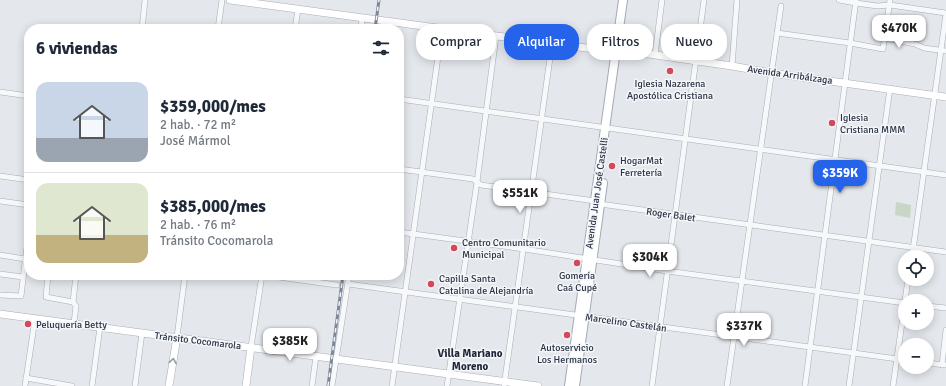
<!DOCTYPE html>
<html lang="es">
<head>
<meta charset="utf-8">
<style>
  body { margin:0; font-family:Signika,sans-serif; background:#f2f2f3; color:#1f2937; height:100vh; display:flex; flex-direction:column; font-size:15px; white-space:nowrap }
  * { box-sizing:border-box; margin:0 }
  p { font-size:13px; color:#747a83 }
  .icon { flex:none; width:22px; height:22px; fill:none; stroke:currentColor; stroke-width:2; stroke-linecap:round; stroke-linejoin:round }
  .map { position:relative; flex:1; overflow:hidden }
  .details { position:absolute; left:24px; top:24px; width:380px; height:256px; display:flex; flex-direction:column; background:#fff; border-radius:16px; box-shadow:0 2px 10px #0003 }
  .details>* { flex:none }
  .hud { position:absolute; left:416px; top:24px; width:380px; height:36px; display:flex; gap:8px }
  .tools { position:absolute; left:898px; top:250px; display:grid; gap:8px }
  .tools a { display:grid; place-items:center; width:36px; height:36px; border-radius:50%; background:#fff; box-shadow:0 2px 10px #0003; font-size:20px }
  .price { position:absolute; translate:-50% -34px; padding:0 9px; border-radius:8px; background:#fff; color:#222; font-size:13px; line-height:26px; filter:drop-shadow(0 1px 2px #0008) }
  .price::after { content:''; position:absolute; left:50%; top:24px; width:12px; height:9px; margin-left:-6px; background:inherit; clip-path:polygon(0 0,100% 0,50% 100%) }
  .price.current { background:#2563eb; color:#fff }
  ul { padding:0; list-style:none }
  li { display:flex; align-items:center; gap:12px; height:100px; padding:0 12px }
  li+li { border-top:1px solid #e0e1e3 }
  li span { display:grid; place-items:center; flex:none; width:112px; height:80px; border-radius:12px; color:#555 }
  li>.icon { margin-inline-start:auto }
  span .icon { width:48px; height:48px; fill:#fffc; stroke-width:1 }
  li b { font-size:17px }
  h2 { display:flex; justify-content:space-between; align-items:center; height:48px; padding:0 12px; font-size:17px }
  .pill { padding:0 14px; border-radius:16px; background:#fff; box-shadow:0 2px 10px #0003; font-size:14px; line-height:36px }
  .pill.current { background:#2563eb; color:#fff }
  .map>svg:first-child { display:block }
  .green { fill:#c9d6c5 }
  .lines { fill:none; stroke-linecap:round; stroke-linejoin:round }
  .street-casing { stroke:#a9aeb7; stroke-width:6 }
  .secondary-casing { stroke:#a9aeb7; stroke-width:8 }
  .primary-casing { stroke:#a3abb8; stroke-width:10 }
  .street { stroke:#f7f8fa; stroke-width:5 }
  .secondary { stroke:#fff; stroke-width:7 }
  .primary { stroke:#fff; stroke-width:8 }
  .rail-casing { stroke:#7d8696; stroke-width:3 }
  .rail { stroke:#f4f6f9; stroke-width:1.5; stroke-dasharray:4.5; stroke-linecap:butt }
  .oneway { stroke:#959aa2 }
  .poi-dot { fill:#d1495b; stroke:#f4f6f9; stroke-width:1.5 }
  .labels { text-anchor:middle; stroke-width:3; stroke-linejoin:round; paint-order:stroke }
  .street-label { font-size:10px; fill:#2b3445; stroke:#f4f6f9 }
  .poi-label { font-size:10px; fill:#2b3445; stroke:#f4f6f9; text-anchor:start }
  .neighbourhood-label { font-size:11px; font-weight:bold; fill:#1d2536; stroke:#f4f6f9 }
</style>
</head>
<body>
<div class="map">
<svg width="946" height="386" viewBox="0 0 946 386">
  <rect width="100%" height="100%" fill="#e4e7ec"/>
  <g class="green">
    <path d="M838,165L845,166L843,186L836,185Z"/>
    <path d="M896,202L911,205L910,218L895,215Z"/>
  </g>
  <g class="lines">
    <g class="street-casing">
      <g id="street">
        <path d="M839,0L856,3L877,6L890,5L946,13"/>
        <path d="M142,29L145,0"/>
        <path d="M218,29L222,0"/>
        <path d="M295,29L298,9"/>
        <path d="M361,29L362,18"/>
        <path d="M383,29L384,21"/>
        <path d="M777,33L850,43L883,49L890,0"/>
        <path d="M885,38L915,44L924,48L946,51"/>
        <path d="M655,55L662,0"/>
        <path d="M732,66L737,0"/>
        <path d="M0,92L29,96"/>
        <path d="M399,99L946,175"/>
        <path d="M399,169L473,179L481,185L595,201L600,204L946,252"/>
        <path d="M0,176L29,180"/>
        <path d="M0,201L29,205"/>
        <path d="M399,232L524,249L667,271L905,303"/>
        <path d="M0,255L25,259"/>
        <path d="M912,257L946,14"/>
        <path d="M0,274L23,277"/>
        <path d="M48,275L46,297L73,302"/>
        <path d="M264,275L337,285"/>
        <path d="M348,284L905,360"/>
        <path d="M0,295L21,296L27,247"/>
        <path d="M905,301L908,279"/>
        <path d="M927,306L946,308"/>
        <path d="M74,323L76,306L73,302L76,275"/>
        <path d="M177,337L185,275"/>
        <path d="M251,347L262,275"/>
        <path d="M927,363L946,365"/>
        <path d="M942,365L946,330"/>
        <path d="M26,378L72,386"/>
        <path d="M25,386L35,319"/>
        <path d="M92,386L100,327"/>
        <path d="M135,386L142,333"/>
        <path d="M312,386L316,356"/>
        <path d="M332,386L349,275"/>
        <path d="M392,386L442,28"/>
        <path d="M447,386L477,182L496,36"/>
        <path d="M504,386L552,44"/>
        <path d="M652,386L704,0"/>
        <path d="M727,386L781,6"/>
        <path d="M805,386L856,0"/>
        <path d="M849,386L890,88"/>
        <path d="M893,386L905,302"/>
      </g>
    </g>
    <g class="secondary-casing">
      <g id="secondary">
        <path d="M230,0L616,52L621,50L732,66L771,73L946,97"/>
        <path d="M0,314L538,386"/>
        <path d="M169,386L177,337"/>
        <path d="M246,386L251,347"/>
      </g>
    </g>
    <g class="primary-casing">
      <g id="primary">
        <path d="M569,386L623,0"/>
        <path d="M575,386L603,183"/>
      </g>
    </g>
    <use href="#street" class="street"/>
    <use href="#secondary" class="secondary"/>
    <use href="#primary" class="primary"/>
    <g class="rail-casing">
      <g id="rail">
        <path d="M375,29L379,0"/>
        <path d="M328,386L343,275"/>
      </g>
    </g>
    <use href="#rail" class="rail"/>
  </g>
  <defs><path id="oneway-chevron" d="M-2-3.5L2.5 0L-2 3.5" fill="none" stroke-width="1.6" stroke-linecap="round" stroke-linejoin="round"/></defs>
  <use class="oneway" href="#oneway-chevron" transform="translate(173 361) rotate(-81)"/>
  <g class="poi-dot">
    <circle cx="670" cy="71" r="4"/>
    <circle cx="832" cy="123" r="4"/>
    <circle cx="612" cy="166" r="4"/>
    <circle cx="454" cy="248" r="4"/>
    <circle cx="577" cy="263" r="4"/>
    <circle cx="431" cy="284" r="4"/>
    <circle cx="28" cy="324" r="4"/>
    <circle cx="567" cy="335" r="4"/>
  </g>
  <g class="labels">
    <g class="street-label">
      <text transform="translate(790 74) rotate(8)" y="4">Avenida Arribálzaga</text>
      <text transform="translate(596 193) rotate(-82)" y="4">Avenida Juan José Castelli</text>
      <text transform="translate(671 214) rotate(8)" y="4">Roger Balet</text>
      <text transform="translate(626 322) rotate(8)" y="4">Marcelino Castelán</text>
      <text transform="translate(198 340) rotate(7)" y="4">Tránsito Cocomarola</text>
    </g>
    <g class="poi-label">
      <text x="670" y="87" text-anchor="middle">Iglesia Nazarena<tspan x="670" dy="12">Apostólica Cristiana</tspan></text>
      <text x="840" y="121">Iglesia<tspan x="840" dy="12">Cristiana MMM</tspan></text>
      <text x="620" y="164">HogarMat<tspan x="620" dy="12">Ferretería</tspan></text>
      <text x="462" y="246">Centro Comunitario<tspan x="462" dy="12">Municipal</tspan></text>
      <text x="577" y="279" text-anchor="middle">Gomería<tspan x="577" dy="12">Caá Cupé</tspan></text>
      <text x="439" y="282">Capilla Santa<tspan x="439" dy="12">Catalina de Alejandría</tspan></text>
      <text x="36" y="328">Peluquería Betty</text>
      <text x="567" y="351" text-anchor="middle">Autoservicio<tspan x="567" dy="12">Los Hermanos</tspan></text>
    </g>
    <g class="neighbourhood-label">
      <text x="470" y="357">Villa Mariano<tspan x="470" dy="13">Moreno</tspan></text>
    </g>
  </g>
</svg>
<div class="tools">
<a><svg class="icon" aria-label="locate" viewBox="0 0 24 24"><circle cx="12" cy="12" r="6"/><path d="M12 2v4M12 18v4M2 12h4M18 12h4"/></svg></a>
<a>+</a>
<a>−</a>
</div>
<b class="price" style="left:899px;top:49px">$470K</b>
<b class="price current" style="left:840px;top:194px">$359K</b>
<b class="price" style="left:520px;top:214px">$551K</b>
<b class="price" style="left:650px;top:278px">$304K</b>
<b class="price" style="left:744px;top:347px">$337K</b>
<b class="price" style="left:290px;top:362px">$385K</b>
<div class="hud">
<a class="pill">Comprar</a>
<a class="pill current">Alquilar</a>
<a class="pill">Filtros</a>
<a class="pill">Nuevo</a>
</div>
<section class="details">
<h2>6 viviendas<svg class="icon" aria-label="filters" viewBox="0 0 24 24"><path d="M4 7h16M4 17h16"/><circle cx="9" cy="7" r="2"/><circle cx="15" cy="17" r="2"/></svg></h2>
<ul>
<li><span style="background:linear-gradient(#c9d6e8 70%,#9aa5b1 0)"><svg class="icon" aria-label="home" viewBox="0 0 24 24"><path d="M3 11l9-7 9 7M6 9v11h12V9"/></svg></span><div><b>$359,000/mes</b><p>2 hab. · 72 m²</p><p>José Mármol</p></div></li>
<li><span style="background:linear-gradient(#dfe7d0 65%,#c2b280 0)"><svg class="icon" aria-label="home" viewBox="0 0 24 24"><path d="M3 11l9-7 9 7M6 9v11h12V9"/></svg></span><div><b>$385,000/mes</b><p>2 hab. · 76 m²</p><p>Tránsito Cocomarola</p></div></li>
</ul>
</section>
</div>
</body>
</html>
